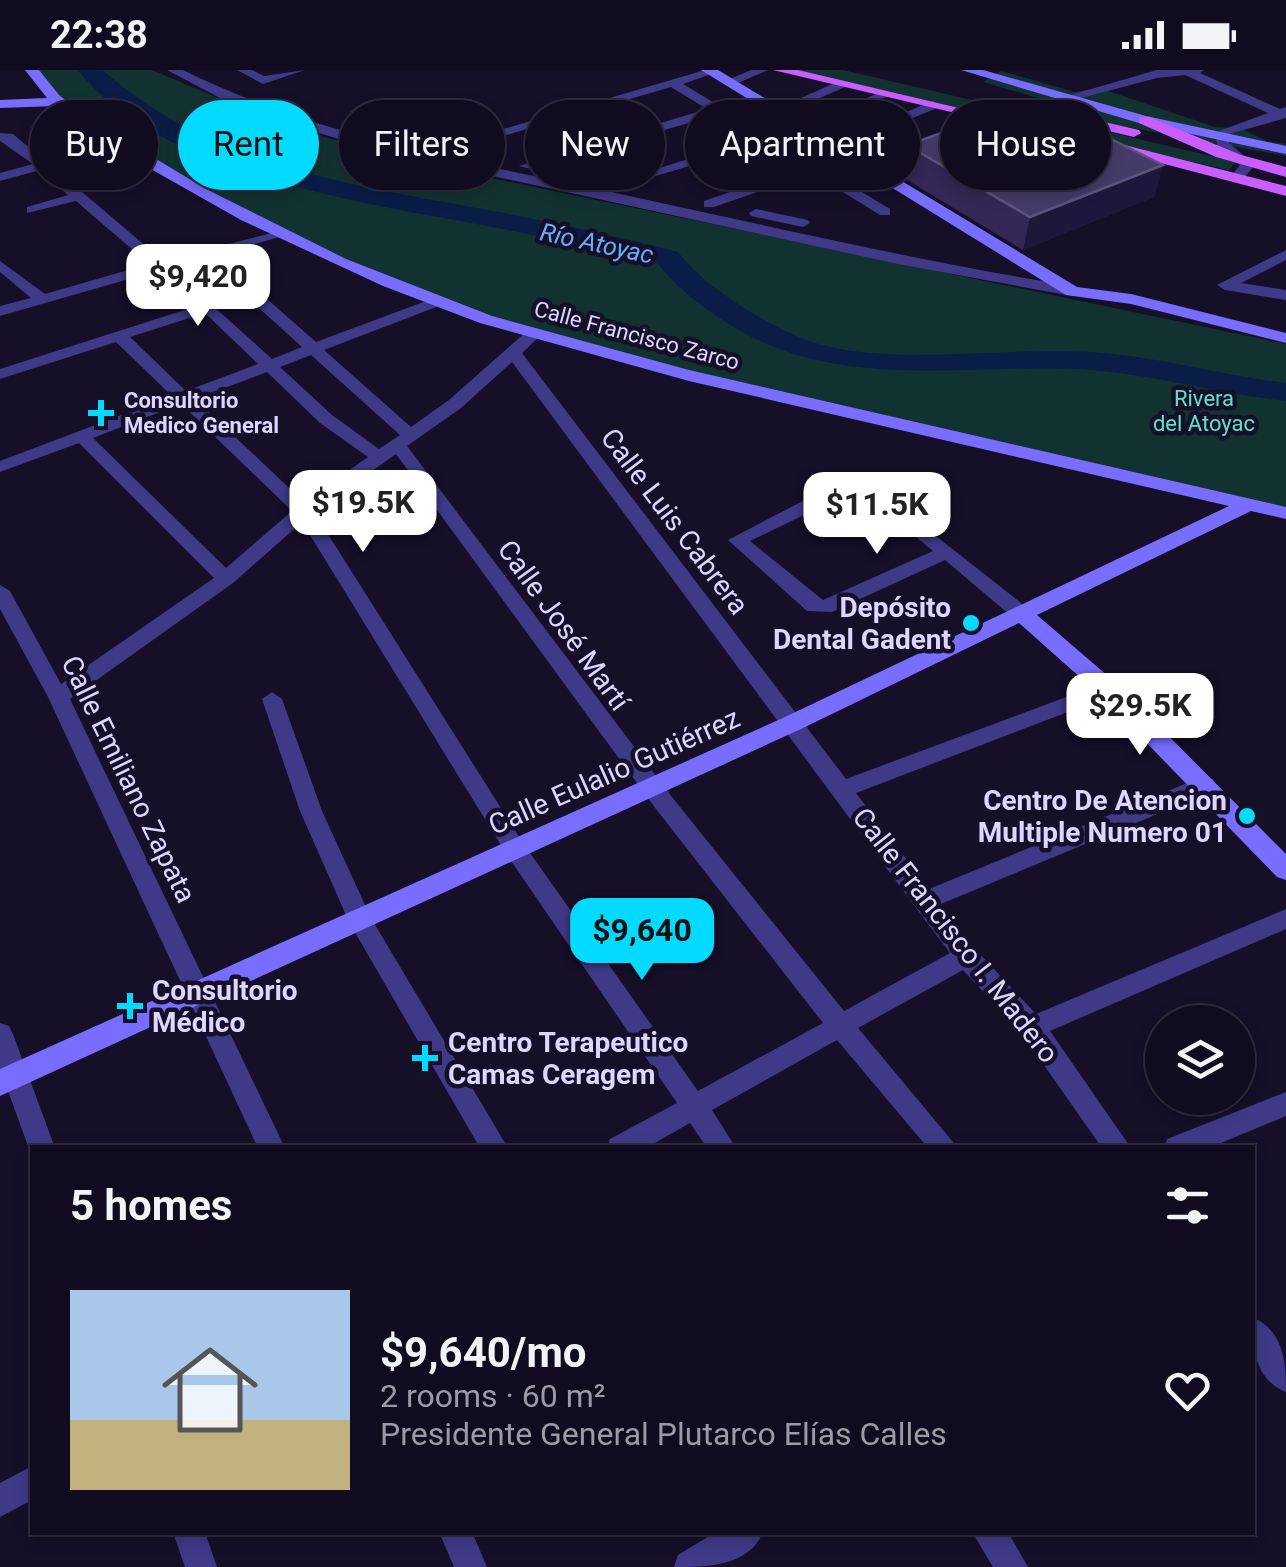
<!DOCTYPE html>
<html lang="en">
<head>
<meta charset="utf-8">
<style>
  body { margin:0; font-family:Roboto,sans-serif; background:#191427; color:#f1f3f6; height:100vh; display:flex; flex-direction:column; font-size:38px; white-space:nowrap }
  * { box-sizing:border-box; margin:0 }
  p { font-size:32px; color:#9c9ba4 }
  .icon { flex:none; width:55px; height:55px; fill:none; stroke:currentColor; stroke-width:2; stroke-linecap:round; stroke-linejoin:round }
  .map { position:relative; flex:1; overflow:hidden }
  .side { position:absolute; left:30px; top:1075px; width:1225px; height:390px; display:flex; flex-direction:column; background:#100b1e; border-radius:0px; box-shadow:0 5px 15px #0003,0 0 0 2px #302b3c }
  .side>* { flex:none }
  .hud { position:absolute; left:30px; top:30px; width:1228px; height:90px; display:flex; gap:20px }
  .buttons { position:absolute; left:1145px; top:935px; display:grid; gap:20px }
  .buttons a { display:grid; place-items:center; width:110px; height:110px; border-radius:50%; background:#100b1e; box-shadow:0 5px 15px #0003,0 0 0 2px #302b3c; font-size:50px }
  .price { position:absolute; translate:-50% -85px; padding:0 22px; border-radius:20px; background:#fff; color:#222; font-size:32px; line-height:65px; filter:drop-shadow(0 2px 5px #0008) }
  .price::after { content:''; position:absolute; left:50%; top:60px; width:30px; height:22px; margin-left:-15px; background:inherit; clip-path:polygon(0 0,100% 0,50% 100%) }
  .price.current { background:#02daff; color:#111 }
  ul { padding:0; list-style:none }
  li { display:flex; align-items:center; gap:30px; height:250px; padding:0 40px }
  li+li { border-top:2px solid #302b3c }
  li span { display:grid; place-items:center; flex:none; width:280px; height:200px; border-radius:0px; color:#555 }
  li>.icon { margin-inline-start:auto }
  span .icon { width:120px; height:120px; fill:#fffc; stroke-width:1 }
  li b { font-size:42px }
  h2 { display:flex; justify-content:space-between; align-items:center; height:120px; padding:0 40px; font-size:42px }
  .pill { padding:0 35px; border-radius:45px; background:#100b1e; box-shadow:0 5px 15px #0003,0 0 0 2px #302b3c; font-size:35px; line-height:90px }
  .pill.current { background:#02daff; color:#111 }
  .status { display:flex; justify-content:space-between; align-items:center; height:70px; padding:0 50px; background:#100b1e; direction:ltr }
  .status svg { height:28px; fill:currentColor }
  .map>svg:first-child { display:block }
  .green { fill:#123232 }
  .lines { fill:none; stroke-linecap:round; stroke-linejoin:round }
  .river { fill:#091d47; fill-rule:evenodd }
  .street { fill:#403988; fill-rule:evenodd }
  .secondary { fill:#786dff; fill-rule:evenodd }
  .primary { fill:#ca5dff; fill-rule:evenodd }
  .wall { fill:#332856 }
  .shaded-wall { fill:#1f163c }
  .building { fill:#453b68; stroke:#5d5380; stroke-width:2.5 }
  .poi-dot { fill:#02daff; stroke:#150f28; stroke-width:4 }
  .labels { text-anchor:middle; stroke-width:9; stroke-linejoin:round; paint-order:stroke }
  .far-street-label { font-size:22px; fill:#ddd6ff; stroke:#150f28 }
  .far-park-label { font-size:22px; fill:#5ee3c8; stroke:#150f28 }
  .far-poi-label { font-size:22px; font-weight:bold; fill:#ddd6ff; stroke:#150f28; text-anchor:start }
  .far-water-label { font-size:25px; font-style:italic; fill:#64b0ff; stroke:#150f28 }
  .street-label { font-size:28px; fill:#ddd6ff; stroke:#150f28 }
  .poi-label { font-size:28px; font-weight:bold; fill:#ddd6ff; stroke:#150f28; text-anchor:end }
</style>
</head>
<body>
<div class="status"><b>22:38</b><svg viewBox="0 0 49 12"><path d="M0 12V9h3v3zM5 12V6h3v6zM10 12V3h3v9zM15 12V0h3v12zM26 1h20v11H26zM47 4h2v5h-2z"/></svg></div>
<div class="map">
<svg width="1286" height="1497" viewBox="0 0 1286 1497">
  <rect width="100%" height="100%" fill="#150f28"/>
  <g class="green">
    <path d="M38,0H152L286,57L434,96L1286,274V444L533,264L278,163L182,112L61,32Z"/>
    <path d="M792,0H843L1237,92L1228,100Z"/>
    <path d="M1001,1L1075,22L1099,18L1215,57L1240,58L1267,71L1286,74V86L1034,40L1045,30L983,12Z"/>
  </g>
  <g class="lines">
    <path class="river" d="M78,0H103C212,98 360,116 499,142C559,154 619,167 678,182C695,204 718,221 741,236C763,250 784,262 809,271C888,298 1005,276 1090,282C1157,286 1220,305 1286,313V331C1220,324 1157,305 1091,300C967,292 838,324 727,253C701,236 677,218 658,194C604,180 549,168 493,157C370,134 158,105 78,0Z"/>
    <g class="street">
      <path d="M167,0H183C319,67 464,91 611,122C765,155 917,191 1072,216L1080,221L1072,226L898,194L382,82L272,49L220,28Z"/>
      <path d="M237,0H252L264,6L305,0L263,14Z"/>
      <path d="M705,0L717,2L683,14L890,139V145H880L812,103L714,137H704V131L802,97L764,74L615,118V112L755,68L716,45L531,99L519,96L707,39L671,17L465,77L495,84V90L442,77Z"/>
      <path d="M751,0H768L733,15L723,12Z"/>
      <path d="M1157,0H1204L1200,3L1280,39L1286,37V48L1229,64V73L1255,95L1243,109L1231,106L1240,95L1217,77L1216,62L1268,43L1185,5L1157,8L1066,32L1060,28Z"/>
      <path d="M841,10L847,14L845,17L781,45L770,42Z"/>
      <path d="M881,22L891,25L806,61L795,58Z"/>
      <path d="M933,31L939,35L937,38L836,79L824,76Z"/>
      <path d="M0,63L13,64L45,91L124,72V78L53,97L163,191L283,160V166L217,185L316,272L434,228H444V234L324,280L411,357L449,330L527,261H539V267L522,283L846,709L1101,614H1115L1118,619L1115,624L856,723L929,819L1197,709H1213L1216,715L1213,721L941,834L975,879L1036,944L1286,839V859L1050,961L1131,1078H1102L1023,965L963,900L858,958L958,1078H928L837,970L712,1040L736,1078H707L690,1053L646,1078H607L610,1069L677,1033L507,785L302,452L233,513L70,629L285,1078H258L48,627L0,539V515L10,521L61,614L214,508L79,373L0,402V391L172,326L116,272L0,309V299L197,236L157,201L0,246V236L31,228L0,202V191L45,224L149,194L76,131L27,143V137L68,125L40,100L0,111V103L33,94L0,71ZM204,188L302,277L272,289L171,198ZM205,243L258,294L186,321L130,267ZM311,285L400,365L379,379L332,345L280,297ZM512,292L916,838L950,883L844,941L672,727L407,376L461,338ZM267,302L320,353L368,387L304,432L195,329ZM181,334L292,441L226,498L93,368ZM396,384L656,739L823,953L698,1021L523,773L314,442Z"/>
      <path d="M898,67L905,71L903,74L849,90L842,86Z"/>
      <path d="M756,139L808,150L810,153L803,157L751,146L749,143Z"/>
      <path d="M1286,180V190L1241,213L1286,220V230L1225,220L1217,215Z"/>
      <path d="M862,408L1030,540L1033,545L1030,550H1016L945,490L832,542L807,541L728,470L841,411ZM858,419L933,481L823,530L750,471Z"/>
      <path d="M272,622L282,629L322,741L371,848L508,1078H480L349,852L300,741L262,629Z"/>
      <path d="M0,953L9,956L13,964L55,1078H32V1087L0,999Z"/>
      <path d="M1286,1022V1046L1209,1078H1164L1167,1069Z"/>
      <path d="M1252,1247C1284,1261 1286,1292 1286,1322C1254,1309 1252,1277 1252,1247Z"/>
      <path d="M32,1396V1430L0,1447V1413Z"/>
      <path d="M173,1462H205L217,1497H185Z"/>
      <path d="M439,1462H472L487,1497H454Z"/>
      <path d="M716,1462H763C749,1497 705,1497 674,1497L678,1485Z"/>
      <path d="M972,1462H1008L1028,1497H993Z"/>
    </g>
    <g class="secondary">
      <path d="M25,0H39L59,25L93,51L206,119L346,189L492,246L689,300L1286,437V449L1251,441L1037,545L1116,613L1286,784V810L1277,807L1100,625L1019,553L801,659L0,1026V999L785,647L1229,436L689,311L480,253L383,216L241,150L119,81L56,36L0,38V30L47,28Z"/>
      <path d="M701,0H718L1077,217L1131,224L1286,263V273L1131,234L1066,225Z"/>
      <path d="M961,0H983L1146,46L1286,76V84L1139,53Z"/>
    </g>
    <g class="primary">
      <path d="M773,0H798L1026,54L1019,58Z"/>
      <path d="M1036,36L1139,60L1141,63L1134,67L1031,43V37Z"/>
      <path d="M1139,47H1149L1241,85L1286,97V107L1216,87L1139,53Z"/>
      <path d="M1101,69L1286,116V126L1096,76L1094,73Z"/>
    </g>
  </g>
  <path class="wall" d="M907,75L1163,95L1154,127L1023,180L902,107Z"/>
  <path class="shaded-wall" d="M1163,95L1154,127L1023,180L1030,147Z"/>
  <path class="building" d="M1018,36L1059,43L1163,95L1030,147L907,75Z"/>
  <g class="poi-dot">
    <path d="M96 328h10v10h10v10h-10v10h-10v-10h-10v-10h10z"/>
    <circle cx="971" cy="553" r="10"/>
    <circle cx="1247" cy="746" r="10"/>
    <path d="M125 921h10v10h10v10h-10v10h-10v-10h-10v-10h10z"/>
    <path d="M420 973h10v10h10v10h-10v10h-10v-10h-10v-10h10z"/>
  </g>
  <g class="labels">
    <g class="far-street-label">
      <text transform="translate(637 265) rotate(15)" y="8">Calle Francisco Zarco</text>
    </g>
    <g class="far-park-label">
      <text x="1204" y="336">Rivera<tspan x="1204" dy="25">del Atoyac</tspan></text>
    </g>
    <g class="far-poi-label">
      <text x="124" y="338">Consultorio<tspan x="124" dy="25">Medico General</tspan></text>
    </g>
    <g class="far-water-label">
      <text transform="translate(597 173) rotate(12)" y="9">Río Atoyac</text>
    </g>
    <g class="street-label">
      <text transform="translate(675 451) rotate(53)" y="10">Calle Luis Cabrera</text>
      <text transform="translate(564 555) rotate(54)" y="10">Calle José Martí</text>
      <text transform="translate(614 701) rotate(-24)" y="10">Calle Eulalio Gutiérrez</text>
      <text transform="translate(129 709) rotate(64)" y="10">Calle Emiliano Zapata</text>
      <text transform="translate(956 865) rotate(52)" y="10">Calle Francisco I. Madero</text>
    </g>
    <g class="poi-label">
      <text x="951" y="547">Depósito<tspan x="951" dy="32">Dental Gadent</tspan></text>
      <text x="1227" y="740">Centro De Atencion<tspan x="1227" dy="32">Multiple Numero 01</tspan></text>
      <text x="152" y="930" text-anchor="start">Consultorio<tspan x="152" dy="32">Médico</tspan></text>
      <text x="448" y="982" text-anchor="start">Centro Terapeutico<tspan x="448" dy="32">Camas Ceragem</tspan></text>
    </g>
  </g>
</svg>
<div class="buttons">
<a><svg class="icon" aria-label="layers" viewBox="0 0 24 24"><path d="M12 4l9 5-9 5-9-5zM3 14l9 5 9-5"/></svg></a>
</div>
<b class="price" style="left:198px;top:259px">$9,420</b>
<b class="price" style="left:363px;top:485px">$19.5K</b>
<b class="price" style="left:877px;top:487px">$11.5K</b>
<b class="price" style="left:1140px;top:688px">$29.5K</b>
<b class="price current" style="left:642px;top:913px">$9,640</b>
<div class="hud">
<a class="pill">Buy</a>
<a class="pill current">Rent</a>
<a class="pill">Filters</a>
<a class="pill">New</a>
<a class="pill">Apartment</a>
<a class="pill">House</a>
</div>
<section class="side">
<h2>5 homes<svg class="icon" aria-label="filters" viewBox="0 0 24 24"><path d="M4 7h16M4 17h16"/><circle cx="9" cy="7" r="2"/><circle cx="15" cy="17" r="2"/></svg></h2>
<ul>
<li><span style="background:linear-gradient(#a9c7e8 65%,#c2b280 0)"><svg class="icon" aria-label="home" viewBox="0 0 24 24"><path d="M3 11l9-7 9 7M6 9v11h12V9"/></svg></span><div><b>$9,640/mo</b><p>2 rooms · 60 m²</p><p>Presidente General Plutarco Elías Calles</p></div><svg class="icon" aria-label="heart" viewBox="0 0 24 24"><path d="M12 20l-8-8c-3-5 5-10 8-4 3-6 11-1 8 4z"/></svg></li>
</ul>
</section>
</div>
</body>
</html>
